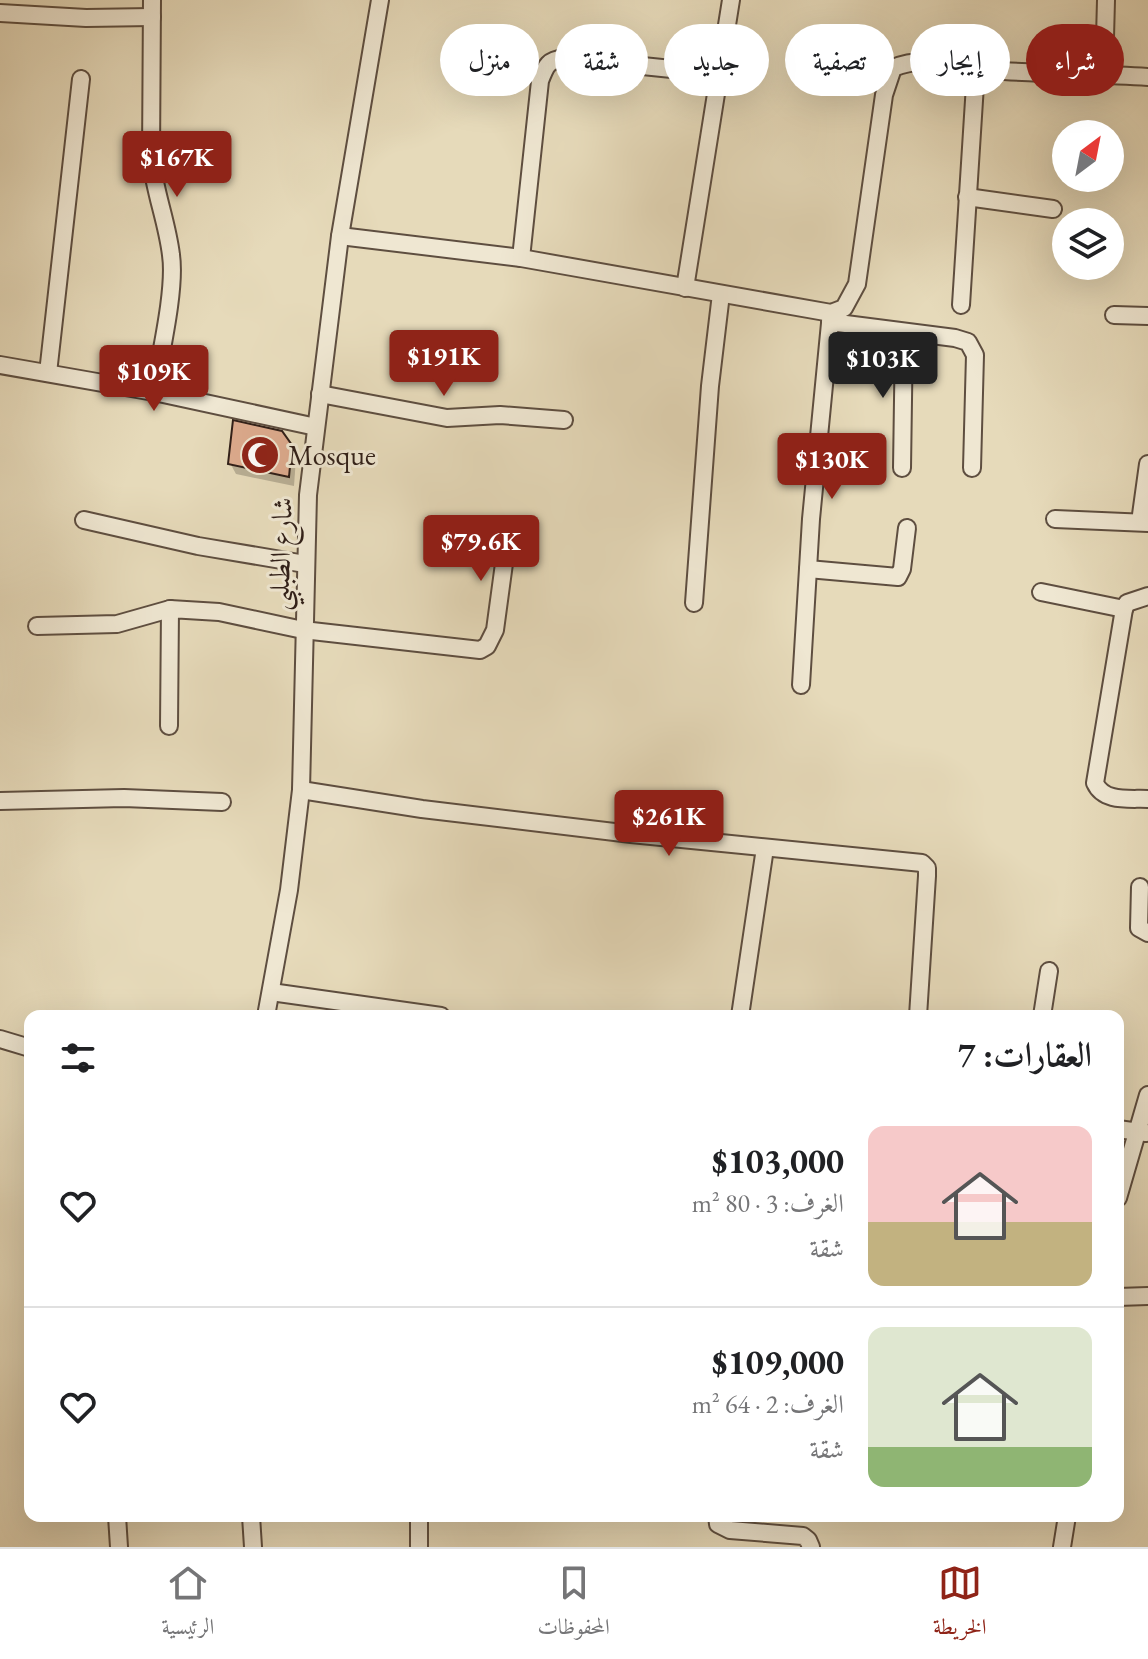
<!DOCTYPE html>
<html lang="ar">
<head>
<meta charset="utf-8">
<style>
  body { margin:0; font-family:"EB Garamond",Amiri,serif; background:#f2f2f2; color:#202124; direction:rtl; height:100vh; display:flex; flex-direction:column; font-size:30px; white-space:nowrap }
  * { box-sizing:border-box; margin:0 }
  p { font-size:26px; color:#757577 }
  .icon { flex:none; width:44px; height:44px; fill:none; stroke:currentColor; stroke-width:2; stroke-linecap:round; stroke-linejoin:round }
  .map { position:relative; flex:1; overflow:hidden; direction:ltr }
  .details { position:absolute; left:24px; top:1010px; width:1100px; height:512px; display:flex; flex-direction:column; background:#fff; border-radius:16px; box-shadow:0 8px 32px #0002; direction:rtl }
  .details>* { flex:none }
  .banner { position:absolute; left:24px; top:24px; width:1100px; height:72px; direction:rtl; display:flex; gap:16px }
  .needle { width:52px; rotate:32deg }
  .tools { position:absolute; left:1052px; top:120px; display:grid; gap:16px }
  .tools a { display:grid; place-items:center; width:72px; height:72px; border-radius:50%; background:#fff; box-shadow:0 8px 32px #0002; font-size:40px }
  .price { position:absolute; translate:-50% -68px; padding:0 18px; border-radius:8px; background:#8f2418; color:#fff; font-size:26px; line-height:52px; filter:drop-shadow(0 2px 4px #0008) }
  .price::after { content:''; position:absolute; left:50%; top:48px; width:24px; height:18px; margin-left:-12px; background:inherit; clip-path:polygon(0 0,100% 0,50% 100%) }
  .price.active { background:#222; color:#fff }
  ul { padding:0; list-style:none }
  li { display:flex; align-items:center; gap:24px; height:200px; padding:0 32px }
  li+li { border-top:2px solid #e0e0e0 }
  li span { display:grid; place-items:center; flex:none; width:224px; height:160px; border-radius:16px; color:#555 }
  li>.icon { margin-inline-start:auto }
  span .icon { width:96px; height:96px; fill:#fffc; stroke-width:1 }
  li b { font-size:34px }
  h2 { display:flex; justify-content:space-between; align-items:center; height:96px; padding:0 32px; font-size:34px }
  .pill { padding:0 28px; border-radius:36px; background:#fff; box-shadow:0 8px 32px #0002; font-size:28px; line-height:72px }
  .pill.active { background:#8f2418; color:#fff }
  .tab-bar { display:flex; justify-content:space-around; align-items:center; height:112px; border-top:2px solid #e0e0e0; background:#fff; font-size:22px; color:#757577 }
  .tab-bar a { display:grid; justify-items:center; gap:4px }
  .tab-bar .active { color:#8f2418 }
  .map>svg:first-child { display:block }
  .shadow { fill:#0003 }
  .building { fill:#ddab8e; stroke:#301f18; stroke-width:2 }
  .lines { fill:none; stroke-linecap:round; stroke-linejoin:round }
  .minor-casing { stroke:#5e4e40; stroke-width:20 }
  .minor { stroke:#efe7d2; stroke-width:16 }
  .labels { text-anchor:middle; stroke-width:6; stroke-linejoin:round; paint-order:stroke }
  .poi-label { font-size:28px; fill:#301f18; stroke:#efe7d2; text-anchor:start }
  .street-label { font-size:28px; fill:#301f18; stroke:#efe7d2 }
</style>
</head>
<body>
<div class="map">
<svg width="1148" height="1547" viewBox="0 0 1148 1547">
  <rect width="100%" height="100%" fill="#e6daba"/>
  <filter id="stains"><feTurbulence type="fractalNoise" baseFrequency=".0025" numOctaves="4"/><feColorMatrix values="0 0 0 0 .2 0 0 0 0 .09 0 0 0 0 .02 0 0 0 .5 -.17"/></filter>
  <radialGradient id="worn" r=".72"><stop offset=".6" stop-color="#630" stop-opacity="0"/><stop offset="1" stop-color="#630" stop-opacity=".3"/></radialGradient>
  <path class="shadow" d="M290,447L296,458L294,486L236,474L230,463Z"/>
  <path class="building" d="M233,420L282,431L292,445L289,477L228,464Z"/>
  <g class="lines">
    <g class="minor-casing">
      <g id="minor">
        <path d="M152,0L151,157C154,191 167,221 171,255C176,289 160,356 154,392"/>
        <path d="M0,13L86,18L152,17"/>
        <path d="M1104,75L1106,0"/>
        <path d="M967,197L1053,209"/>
        <path d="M340,236L521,258L831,313L844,308L857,284L884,95L893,68C926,53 968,69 1004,71C1052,74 1100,74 1148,77"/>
        <path d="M521,258L540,81C546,65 548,60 565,58L720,74"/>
        <path d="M685,288L731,0"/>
        <path d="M961,305L976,69"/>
        <path d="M1114,315L1148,316"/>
        <path d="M830,322L955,338L968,342L975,355L972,468"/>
        <path d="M0,365L154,392L316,427"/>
        <path d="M48,373L81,79"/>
        <path d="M320,394L447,418L500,415L564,420"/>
        <path d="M902,468L904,332"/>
        <path d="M1055,519L1148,523"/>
        <path d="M84,520L198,546L305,564"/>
        <path d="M1140,522L1148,464"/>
        <path d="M808,569L898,577L902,569L907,528"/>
        <path d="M1041,592L1124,609L1127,603L1148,596"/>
        <path d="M694,603L710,386L721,294"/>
        <path d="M1124,609L1095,783C1104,803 1130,798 1148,799"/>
        <path d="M37,626L117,624L170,609"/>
        <path d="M801,685L811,519L831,313"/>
        <path d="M169,726L170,609L219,612L303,630L480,650L487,646L495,630L508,534"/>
        <path d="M301,790L422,809L631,834L922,863L927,868V876L918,1016"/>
        <path d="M0,801L124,798L222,802"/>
        <path d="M1140,887L1139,928L1148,933"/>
        <path d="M271,992L441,1016"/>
        <path d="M266,1016L289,890L301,790L308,495L340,236L380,0"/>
        <path d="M740,1016L765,848"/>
        <path d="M1042,1016L1049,971"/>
        <path d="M0,1039L30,1048"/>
        <path d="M1118,1129L1146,1133"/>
        <path d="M1118,1198L1148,1095"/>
        <path d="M1118,1297L1148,1296"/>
        <path d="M117,1516L119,1547"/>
        <path d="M251,1516L253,1547"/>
        <path d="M419,1516V1547"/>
        <path d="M717,1516L718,1524L730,1530L803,1536L808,1540L811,1547"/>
        <path d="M1062,1547L1067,1516"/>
      </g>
    </g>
    <use href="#minor" class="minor"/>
  </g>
  <defs>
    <g id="mosque-disc" transform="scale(2)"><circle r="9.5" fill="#8f2418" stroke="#efe7d2"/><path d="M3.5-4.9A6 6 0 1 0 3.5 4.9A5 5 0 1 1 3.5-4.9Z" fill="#fff"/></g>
  </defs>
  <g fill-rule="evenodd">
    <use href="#mosque-disc" x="260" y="455"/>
  </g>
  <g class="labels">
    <g class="poi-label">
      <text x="288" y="465">Mosque</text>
    </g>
    <g class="street-label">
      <text transform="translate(280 554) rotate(-88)" y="10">شارع الطبلبي</text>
    </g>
  </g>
  <rect width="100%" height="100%" filter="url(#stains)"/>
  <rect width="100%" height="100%" fill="url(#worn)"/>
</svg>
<div class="tools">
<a><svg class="needle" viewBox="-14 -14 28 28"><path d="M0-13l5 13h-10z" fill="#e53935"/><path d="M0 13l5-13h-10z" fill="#757577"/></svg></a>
<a><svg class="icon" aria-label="layers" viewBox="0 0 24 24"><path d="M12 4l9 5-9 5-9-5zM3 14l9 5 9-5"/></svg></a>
</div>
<b class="price" style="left:177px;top:199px">$167K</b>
<b class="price" style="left:444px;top:398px">$191K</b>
<b class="price active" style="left:883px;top:400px">$103K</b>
<b class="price" style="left:154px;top:413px">$109K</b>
<b class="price" style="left:832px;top:501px">$130K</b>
<b class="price" style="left:481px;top:583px">$79.6K</b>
<b class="price" style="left:669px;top:858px">$261K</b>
<div class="banner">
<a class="pill active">شراء</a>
<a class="pill">إيجار</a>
<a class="pill">تصفية</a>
<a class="pill">جديد</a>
<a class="pill">شقة</a>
<a class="pill">منزل</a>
</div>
<section class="details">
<h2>العقارات: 7<svg class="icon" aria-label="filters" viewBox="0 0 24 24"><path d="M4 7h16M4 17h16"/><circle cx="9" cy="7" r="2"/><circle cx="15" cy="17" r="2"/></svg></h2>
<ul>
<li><span style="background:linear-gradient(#f6c9c9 60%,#c2b280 0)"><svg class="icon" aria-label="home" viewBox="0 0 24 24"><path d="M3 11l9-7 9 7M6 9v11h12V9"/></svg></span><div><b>$103,000</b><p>الغرف: 3 · 80 m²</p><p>شقة</p></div><svg class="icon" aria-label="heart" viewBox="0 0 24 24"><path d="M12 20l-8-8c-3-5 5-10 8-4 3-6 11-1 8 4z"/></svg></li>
<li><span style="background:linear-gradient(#dfe7d0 75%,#8fb573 0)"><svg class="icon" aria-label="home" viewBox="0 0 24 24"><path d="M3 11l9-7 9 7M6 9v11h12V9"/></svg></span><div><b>$109,000</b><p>الغرف: 2 · 64 m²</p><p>شقة</p></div><svg class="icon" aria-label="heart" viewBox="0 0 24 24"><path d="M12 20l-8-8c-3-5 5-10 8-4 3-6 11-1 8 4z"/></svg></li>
</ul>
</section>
</div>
<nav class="tab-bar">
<a class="active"><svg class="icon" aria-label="map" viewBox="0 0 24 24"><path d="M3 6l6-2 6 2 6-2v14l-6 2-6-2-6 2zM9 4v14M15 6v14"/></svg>الخريطة</a>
<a><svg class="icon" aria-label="saved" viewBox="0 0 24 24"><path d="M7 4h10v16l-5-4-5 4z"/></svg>المحفوظات</a>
<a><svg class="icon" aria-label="home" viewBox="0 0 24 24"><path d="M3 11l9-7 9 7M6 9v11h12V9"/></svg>الرئيسية</a>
</nav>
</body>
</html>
